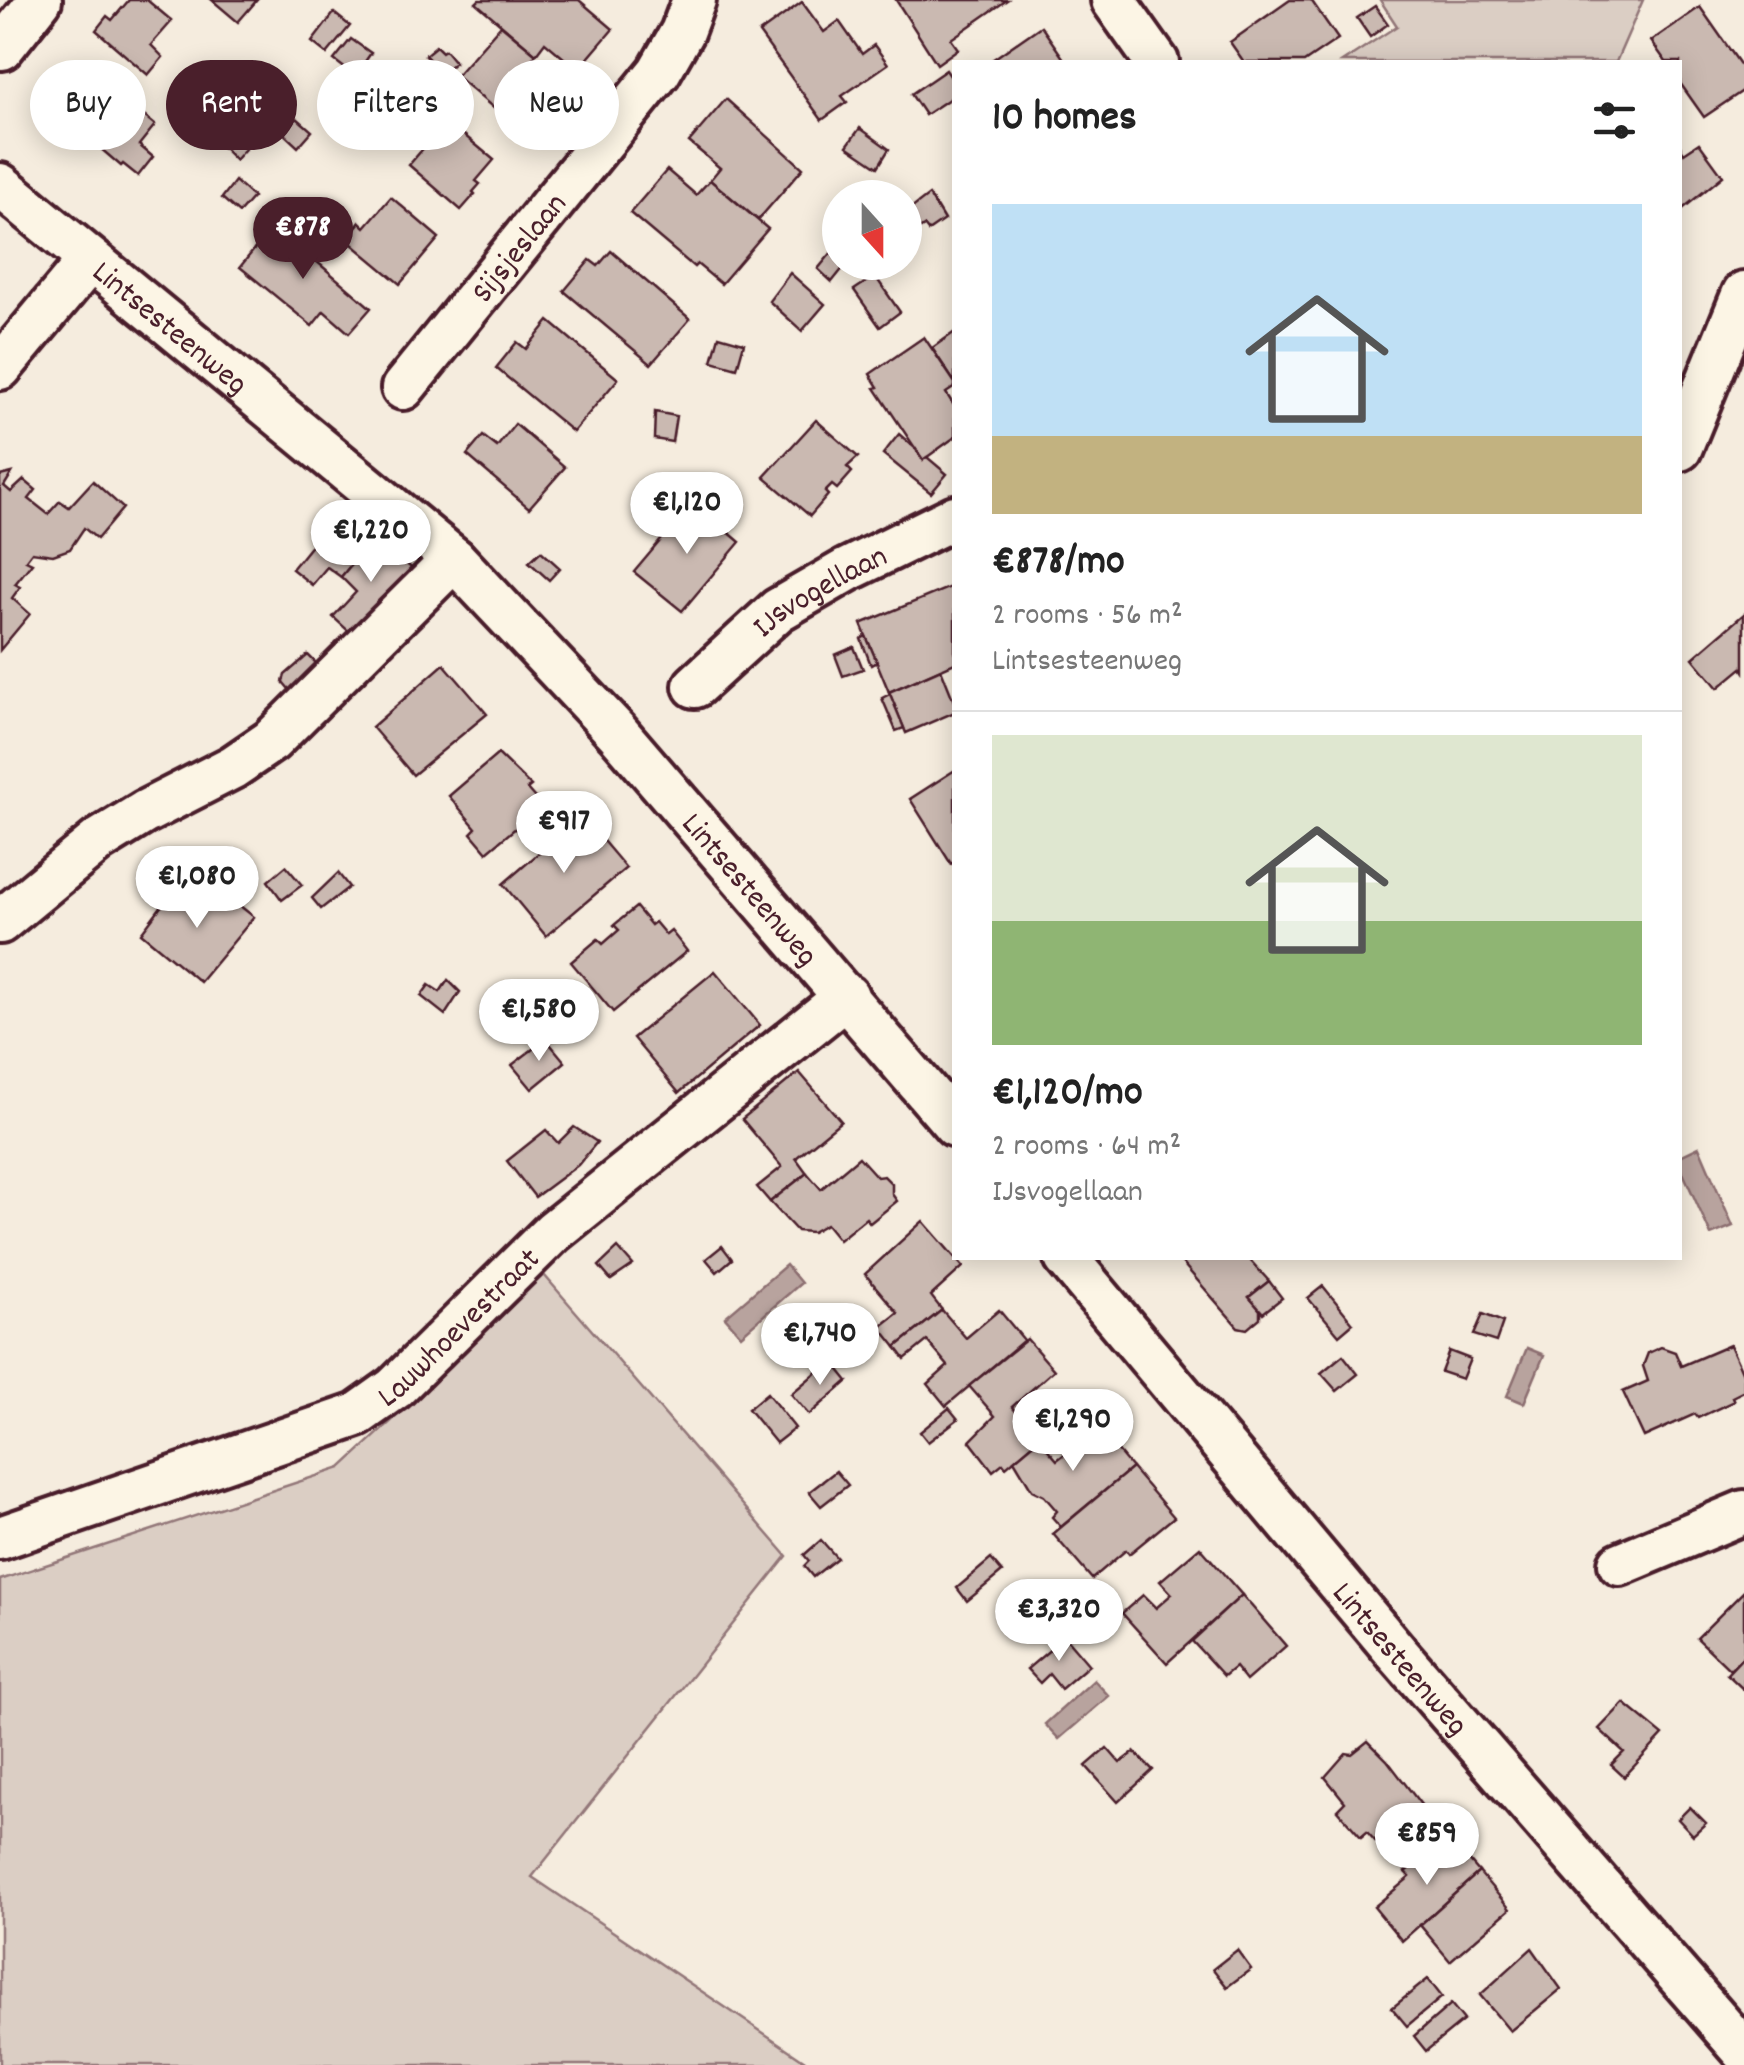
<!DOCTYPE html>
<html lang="en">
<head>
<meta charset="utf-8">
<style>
  body { margin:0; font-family:Dekko,sans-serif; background:#f2f2f2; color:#222; height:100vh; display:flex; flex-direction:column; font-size:38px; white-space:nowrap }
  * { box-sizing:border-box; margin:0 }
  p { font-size:32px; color:#767676 }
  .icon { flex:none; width:55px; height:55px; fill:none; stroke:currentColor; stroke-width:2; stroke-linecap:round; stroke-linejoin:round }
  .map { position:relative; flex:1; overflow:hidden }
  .side { position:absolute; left:952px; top:60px; width:730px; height:1200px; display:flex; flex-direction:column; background:#fff; border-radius:0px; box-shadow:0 5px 25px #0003 }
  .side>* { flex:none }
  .banner { position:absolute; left:30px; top:60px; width:772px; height:90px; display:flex; gap:20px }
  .needle { width:65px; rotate:159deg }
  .tools { position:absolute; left:822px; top:180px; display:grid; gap:20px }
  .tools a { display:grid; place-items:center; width:100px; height:100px; border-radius:50%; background:#fff; box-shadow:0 5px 25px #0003; font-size:50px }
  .price { position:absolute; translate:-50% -85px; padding:0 22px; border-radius:35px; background:#fff; color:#222; font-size:32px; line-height:65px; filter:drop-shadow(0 2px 5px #0008) }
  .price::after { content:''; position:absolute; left:50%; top:60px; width:30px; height:22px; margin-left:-15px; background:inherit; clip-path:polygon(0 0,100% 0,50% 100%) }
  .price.active { background:#4a1f2b; color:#fff }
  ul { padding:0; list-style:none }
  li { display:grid; align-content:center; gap:20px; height:530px; padding:0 40px }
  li+li { border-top:2px solid #e0e0e0 }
  li span { display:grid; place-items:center; height:310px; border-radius:0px; color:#555 }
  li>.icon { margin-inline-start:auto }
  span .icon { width:180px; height:180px; fill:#fffc; stroke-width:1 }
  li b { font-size:42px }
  h2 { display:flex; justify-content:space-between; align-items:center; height:120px; padding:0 40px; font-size:42px }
  .pill { padding:0 35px; border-radius:45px; background:#fff; box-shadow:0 5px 25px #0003; font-size:35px; line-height:90px }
  .pill.active { background:#4a1f2b; color:#fff }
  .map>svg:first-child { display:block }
  .green { fill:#dbcec4; stroke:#927678; stroke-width:2.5 }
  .water { fill:#b8a39e; stroke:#8c6e70; stroke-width:2.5 }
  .building { fill:#cab9b1; stroke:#4a1f2b; stroke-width:2.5 }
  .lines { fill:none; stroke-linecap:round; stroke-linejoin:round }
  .minor-casing { stroke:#4a1f2b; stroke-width:50 }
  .minor { stroke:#fcf5e5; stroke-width:42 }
  .labels { text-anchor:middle; stroke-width:9; stroke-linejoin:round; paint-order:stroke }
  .street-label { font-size:32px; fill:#4a1f2b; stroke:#fcf5e5 }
</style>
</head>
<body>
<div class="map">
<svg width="1744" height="2065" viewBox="0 0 1744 2065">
  <rect width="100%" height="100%" fill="#f5ecde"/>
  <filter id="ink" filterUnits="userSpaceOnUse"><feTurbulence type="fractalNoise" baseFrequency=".01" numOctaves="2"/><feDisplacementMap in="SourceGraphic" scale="20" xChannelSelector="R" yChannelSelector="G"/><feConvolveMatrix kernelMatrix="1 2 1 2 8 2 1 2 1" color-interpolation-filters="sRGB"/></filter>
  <g filter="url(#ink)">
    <g class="green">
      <path d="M1380,0H1643L1616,62H1342L1397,26Z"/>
      <path d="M538,1268L787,1556L532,1877L811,2065H0V1580L341,1468L452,1365Z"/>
    </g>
    <g class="water">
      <path d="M1699,1147L1733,1226L1711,1235L1680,1166V1156Z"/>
      <path d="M786,1265L801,1283L741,1335L725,1317Z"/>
      <path d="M1527,1348L1544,1355L1524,1403L1507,1396Z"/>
      <path d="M1094,1680L1109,1696L1059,1739L1045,1724Z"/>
    </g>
    <g class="building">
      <path d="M129,0H147L172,21L151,45L163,57L148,75L96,30L107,16L112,20Z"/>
      <path d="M212,0H257L238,22Z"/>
      <path d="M479,0H579L613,29L578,70L545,42L536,54L476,3Z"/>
      <path d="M896,0H1007L951,39L958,49L937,64Z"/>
      <path d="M1290,0H1311L1338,39L1304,62H1244L1230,42Z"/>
      <path d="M802,2L824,32L839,21L862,54L874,45L888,64L842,96L847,102L822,120L759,33Z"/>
      <path d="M1375,6L1388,24L1370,37L1357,18Z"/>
      <path d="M1700,7L1744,70V90L1704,117L1680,83V62H1666L1651,41Z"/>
      <path d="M334,13L350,26L327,54L312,42Z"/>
      <path d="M501,25L536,54L527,65L559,92L524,134L456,76Z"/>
      <path d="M1041,26L1066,62H989Z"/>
      <path d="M351,39L371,53L355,76L334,60Z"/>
      <path d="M436,46L442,52L445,50L455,62L442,73L425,55Z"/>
      <path d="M946,70L955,83V95L925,115L911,94Z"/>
      <path d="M98,78L155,125L139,145L153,157L138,176L123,164L121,166L64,117Z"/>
      <path d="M726,99L803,168L758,220L710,180L720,168L689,142Z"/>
      <path d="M440,115L494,160L476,181L480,184L473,192L475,194L461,210L409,165L426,145L420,139Z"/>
      <path d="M297,118L312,131L298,147L284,134Z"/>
      <path d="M235,122L254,139L235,160L217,142Z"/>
      <path d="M860,128L889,149L878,167L847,146Z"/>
      <path d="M1699,143L1723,176L1680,211V146L1684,153Z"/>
      <path d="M667,170L696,195L710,180L768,229L721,284L697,264L694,267L630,213Z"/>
      <path d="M235,181L253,197L239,213L222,198Z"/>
      <path d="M929,195L944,220L928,231L924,226L919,229L907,212Z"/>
      <path d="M391,197L439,238L400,284L346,239L360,222L365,227Z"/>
      <path d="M274,225L371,308L349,333L324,311L312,326L240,267Z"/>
      <path d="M837,246L840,249V262H848L832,282L818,269Z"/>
      <path d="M611,251L690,319L651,364L564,291L590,260L598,266Z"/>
      <path d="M790,273L825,304L802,331L769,301Z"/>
      <path d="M875,276L900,312L880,327L854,290Z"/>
      <path d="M549,321L618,379L573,432L496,368L517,342L526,349Z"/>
      <path d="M955,332V383L932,348Z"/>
      <path d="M719,336L744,343L737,368L712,361Z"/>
      <path d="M924,337L955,383V387L946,393L955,407V437L923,460L875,388L878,387L870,374Z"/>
      <path d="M655,412L676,416L672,442L654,439Z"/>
      <path d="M816,420L858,457L847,467L852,472L837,489L832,485L825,492L828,495L810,516L764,477Z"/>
      <path d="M515,424L565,467L529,508L467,455L483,436L497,447Z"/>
      <path d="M899,434L915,448L923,460L927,457L947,474L931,493L883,454Z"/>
      <path d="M12,473L4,486L11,492L24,480L36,490L29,499L48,514L60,501L69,507L93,481L123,508L97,539L84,528L70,549L53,555L32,552L26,560L32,563L15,584L20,587L12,598L30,614L0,650V476Z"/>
      <path d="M693,502L740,542L682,611L634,572Z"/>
      <path d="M350,517L374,537L341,577L327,567L312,585L292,569L317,538L325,544Z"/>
      <path d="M374,537L415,571L355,637L333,617L356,592L341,577Z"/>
      <path d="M541,551L560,568L549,580L529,562Z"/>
      <path d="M955,585V663L889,692L861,624Z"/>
      <path d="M1744,614V671L1742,668L1718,688L1693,658Z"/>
      <path d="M866,636L877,662L871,665L861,639Z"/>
      <path d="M854,647L863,669L843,676L835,655Z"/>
      <path d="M308,655L321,668L294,695L283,682L285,675Z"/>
      <path d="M444,664L487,714L413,775L372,727Z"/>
      <path d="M941,669L955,704V712L906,733L889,692Z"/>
      <path d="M890,694L904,728L896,731L882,698Z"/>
      <path d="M498,754L531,786L527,789L542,806L487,852L471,833L476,828L449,796Z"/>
      <path d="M955,770V861L951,864L910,799Z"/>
      <path d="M582,816L626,868L546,936L503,884Z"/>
      <path d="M286,866L302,885L282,900L268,881Z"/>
      <path d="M338,873L349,887L321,909L312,898Z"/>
      <path d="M175,888L204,911L220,890L254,917L200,982L141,933Z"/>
      <path d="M636,907L651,925L655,922L666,935L671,931L687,951L613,1012L571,962L598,939L603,944L619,930L614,925Z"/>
      <path d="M715,971L760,1025L679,1093L633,1038Z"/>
      <path d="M448,980L460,992L445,1015L421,996L429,985L440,992Z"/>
      <path d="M546,1039L565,1062L532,1089L512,1065Z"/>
      <path d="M799,1072L841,1121L796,1158L807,1173L770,1202L757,1187L782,1167L742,1119Z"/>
      <path d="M574,1127L597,1142L578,1165L535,1197L507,1161L546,1130L558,1143Z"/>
      <path d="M859,1157L877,1177L884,1176L892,1184V1194L897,1201L870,1223L866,1218L839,1240L826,1224L812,1232L797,1231L770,1202L807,1173L821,1189Z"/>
      <path d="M923,1221L963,1267L931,1296L942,1310L896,1347L880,1327L898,1313L865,1274Z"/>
      <path d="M722,1246L732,1259L717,1272L706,1259Z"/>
      <path d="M618,1248L633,1265L611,1280L599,1266Z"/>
      <path d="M1178,1258H1248L1269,1281L1249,1297L1260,1310V1318L1247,1329L1238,1327Z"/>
      <path d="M1269,1281L1282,1298L1263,1313L1249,1297Z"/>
      <path d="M1323,1286L1353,1323L1339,1335L1308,1298Z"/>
      <path d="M942,1310L966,1338L999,1310L1024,1340L946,1406L928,1384L948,1366L927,1341L905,1359L896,1347Z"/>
      <path d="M1483,1314L1503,1322L1496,1342L1474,1335Z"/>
      <path d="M1027,1339L1054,1370L1012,1407L1039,1439L1006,1467L1003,1463L993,1471L970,1441L995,1416L969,1386Z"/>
      <path d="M1730,1345L1744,1376V1391L1732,1397L1734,1401L1698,1418L1695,1414L1644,1437L1623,1392L1648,1381L1643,1366L1648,1353L1661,1347L1675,1352L1681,1366Z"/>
      <path d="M1449,1351L1470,1359L1462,1379L1441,1372Z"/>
      <path d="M1343,1355L1358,1374L1337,1391L1321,1373Z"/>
      <path d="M831,1360L848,1381L809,1415L791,1394Z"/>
      <path d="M767,1393L795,1428L776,1443L748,1409Z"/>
      <path d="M949,1408L958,1419L928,1442L920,1432Z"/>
      <path d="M1101,1431L1132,1468L1061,1527L1052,1517L1057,1511L1044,1496L1032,1490L1014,1460L1039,1439L1057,1460L1085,1438L1089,1443Z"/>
      <path d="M1132,1468L1174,1517L1129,1554L1126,1550L1092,1579L1053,1534Z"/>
      <path d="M836,1471L848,1485L821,1506L809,1492Z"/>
      <path d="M821,1540L837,1558L813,1577L804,1566L809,1561L804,1555Z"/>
      <path d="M1200,1547L1242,1595L1167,1663L1122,1613L1143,1595L1156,1608L1172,1594L1160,1581Z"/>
      <path d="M991,1559L1002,1572L967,1601L957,1588Z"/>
      <path d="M1744,1591V1656L1730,1670L1697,1638Z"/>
      <path d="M1242,1595L1286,1646L1246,1681L1235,1667L1224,1676L1192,1641Z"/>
      <path d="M1065,1637L1089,1665L1061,1689L1049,1674L1040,1683L1027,1669Z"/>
      <path d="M1744,1656V1690L1727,1674Z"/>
      <path d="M1624,1703L1663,1735L1624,1777L1611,1765L1624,1752L1599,1729Z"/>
      <path d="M1368,1741L1387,1760L1422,1806L1377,1843L1367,1832L1361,1837L1337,1810L1345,1802L1325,1777L1346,1753L1352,1754Z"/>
      <path d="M1107,1748L1120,1763L1135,1752L1153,1770L1118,1802L1086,1766Z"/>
      <path d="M1690,1807L1706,1823L1693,1835L1678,1819Z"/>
      <path d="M1448,1836L1479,1872L1402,1941L1374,1907L1410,1877L1405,1872Z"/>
      <path d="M1479,1872L1510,1909L1450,1961L1420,1925Z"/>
      <path d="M1532,1948L1561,1989L1510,2031L1480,1995Z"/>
      <path d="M1237,1950L1251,1969L1227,1987L1213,1969Z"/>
      <path d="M1428,1979L1442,1997L1407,2026L1392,2008Z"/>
      <path d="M1451,2004L1464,2020L1426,2051L1414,2036Z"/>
    </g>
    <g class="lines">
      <g class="minor-casing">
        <g id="minor">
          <path d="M1113,0L1157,62"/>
          <path d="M2,48L40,0"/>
          <path id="s1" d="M0,185L454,559L617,732L955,1125"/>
          <path d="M0,368L89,261"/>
          <path id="s2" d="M403,388L659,72L682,32L694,0"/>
          <path d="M1680,449L1744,293"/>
          <path id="s3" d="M695,686L778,610L847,570L955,517"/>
          <path d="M0,922L98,841L145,812L233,767L271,741L454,559"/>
          <path id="s4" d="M1066,1258L1397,1653L1744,2051"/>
          <path id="s5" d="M0,1538L357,1415L395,1388L553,1232L847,996"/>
          <path d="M1620,1564L1744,1512"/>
        </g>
      </g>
      <use href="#minor" class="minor"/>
    </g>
  </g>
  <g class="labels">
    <g class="street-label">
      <text dy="11" stroke="none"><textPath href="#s2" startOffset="182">Sijsjeslaan</textPath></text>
      <text dy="11" stroke="none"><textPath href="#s1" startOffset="222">Lintsesteenweg</textPath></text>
      <text dy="11" stroke="none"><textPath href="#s3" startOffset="158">IJsvogellaan</textPath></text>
      <text dy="11" stroke="none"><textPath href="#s1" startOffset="1032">Lintsesteenweg</textPath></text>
      <text dy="11" stroke="none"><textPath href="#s5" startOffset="512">Lauwhoevestraat</textPath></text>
      <text dy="11" stroke="none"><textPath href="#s4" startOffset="522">Lintsesteenweg</textPath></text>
    </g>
  </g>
</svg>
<div class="tools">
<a><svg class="needle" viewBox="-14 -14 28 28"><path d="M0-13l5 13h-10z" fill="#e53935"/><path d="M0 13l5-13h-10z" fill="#767676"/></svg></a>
</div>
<b class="price active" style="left:303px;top:282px">€878</b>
<b class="price" style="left:687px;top:557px">€1,120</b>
<b class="price" style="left:371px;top:585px">€1,220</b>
<b class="price" style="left:564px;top:876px">€917</b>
<b class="price" style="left:197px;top:931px">€1,080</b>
<b class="price" style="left:539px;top:1064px">€1,580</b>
<b class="price" style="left:820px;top:1388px">€1,740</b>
<b class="price" style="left:1073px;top:1474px">€1,290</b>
<b class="price" style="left:1059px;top:1664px">€3,320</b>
<b class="price" style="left:1427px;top:1888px">€859</b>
<div class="banner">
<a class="pill">Buy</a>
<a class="pill active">Rent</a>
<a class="pill">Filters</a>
<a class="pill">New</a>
</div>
<section class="side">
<h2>10 homes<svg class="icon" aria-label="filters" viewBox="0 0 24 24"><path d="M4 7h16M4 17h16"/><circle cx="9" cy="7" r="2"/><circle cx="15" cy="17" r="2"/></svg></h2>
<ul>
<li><span style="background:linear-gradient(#bfe0f5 75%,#c2b280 0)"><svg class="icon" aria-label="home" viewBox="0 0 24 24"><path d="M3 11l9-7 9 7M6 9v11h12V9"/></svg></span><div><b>€878/mo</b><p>2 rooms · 56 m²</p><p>Lintsesteenweg</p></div></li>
<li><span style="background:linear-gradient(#dfe7d0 60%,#8fb573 0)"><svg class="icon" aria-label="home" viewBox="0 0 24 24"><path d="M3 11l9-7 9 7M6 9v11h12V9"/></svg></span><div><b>€1,120/mo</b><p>2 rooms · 64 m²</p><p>IJsvogellaan</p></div></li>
</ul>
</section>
</div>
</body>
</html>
